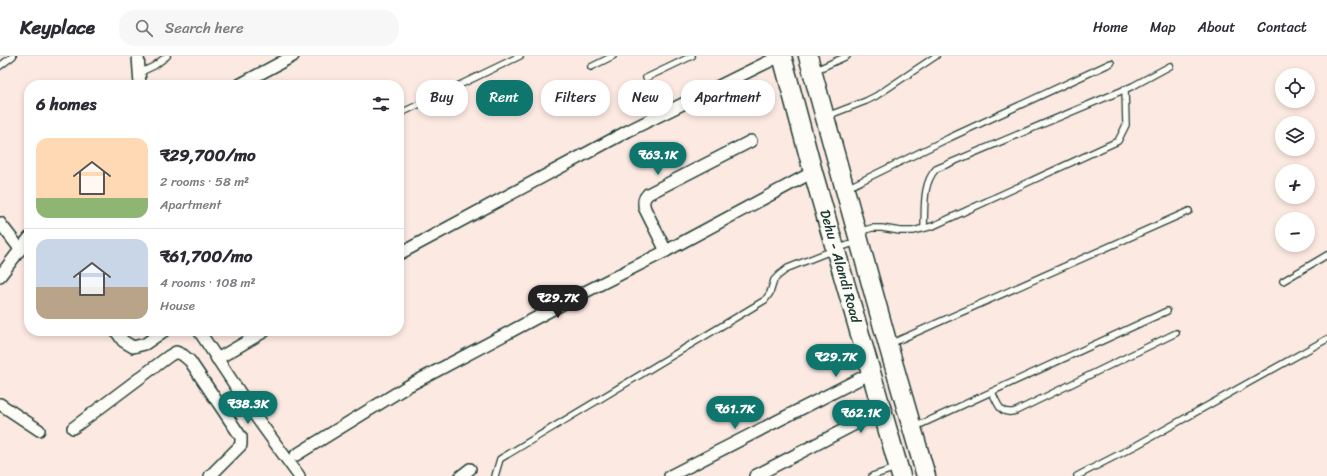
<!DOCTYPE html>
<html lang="en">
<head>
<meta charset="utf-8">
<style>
  body { margin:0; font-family:Sriracha,sans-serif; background:#f7f7f7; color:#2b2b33; height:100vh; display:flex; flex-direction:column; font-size:15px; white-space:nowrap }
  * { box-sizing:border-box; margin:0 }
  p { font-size:13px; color:#7c7c81 }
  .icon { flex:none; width:22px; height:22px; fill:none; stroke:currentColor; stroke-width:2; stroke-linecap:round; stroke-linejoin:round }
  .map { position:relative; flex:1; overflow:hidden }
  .drawer { position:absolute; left:24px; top:24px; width:380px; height:256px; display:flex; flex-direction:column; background:#fff; border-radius:16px; box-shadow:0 2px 6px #0003 }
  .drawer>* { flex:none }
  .hud { position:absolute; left:416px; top:24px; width:380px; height:36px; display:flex; gap:8px }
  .controls { position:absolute; left:1275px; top:12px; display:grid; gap:8px }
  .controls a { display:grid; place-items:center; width:40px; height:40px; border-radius:50%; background:#fff; box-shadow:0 2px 6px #0003; font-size:20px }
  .price { position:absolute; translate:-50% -34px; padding:0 9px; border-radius:14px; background:#0f766e; color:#fff; font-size:13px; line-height:26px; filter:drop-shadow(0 1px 2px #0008) }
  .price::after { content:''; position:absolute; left:50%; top:24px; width:12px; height:9px; margin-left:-6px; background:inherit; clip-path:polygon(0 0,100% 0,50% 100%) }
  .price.active { background:#222; color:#fff }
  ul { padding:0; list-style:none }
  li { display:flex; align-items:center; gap:12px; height:100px; padding:0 12px }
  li+li { border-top:1px solid #e1e1e2 }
  li span { display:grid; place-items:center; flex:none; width:112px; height:80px; border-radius:12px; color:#555 }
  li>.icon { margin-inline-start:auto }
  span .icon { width:48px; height:48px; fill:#fffc; stroke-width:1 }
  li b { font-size:17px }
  h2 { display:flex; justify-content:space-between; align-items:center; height:48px; padding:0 12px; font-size:17px }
  .tag { padding:0 14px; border-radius:16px; background:#fff; box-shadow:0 2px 6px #0003; font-size:14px; line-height:36px }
  .tag.active { background:#0f766e; color:#fff }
  header { display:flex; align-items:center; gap:24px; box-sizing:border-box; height:56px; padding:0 20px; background:#fff; border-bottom:1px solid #e1e1e2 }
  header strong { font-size:19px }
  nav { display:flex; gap:22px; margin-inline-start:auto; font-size:14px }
  .search { width:280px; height:36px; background:#f7f7f7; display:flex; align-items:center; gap:10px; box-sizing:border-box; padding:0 14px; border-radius:16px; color:#7c7c81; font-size:15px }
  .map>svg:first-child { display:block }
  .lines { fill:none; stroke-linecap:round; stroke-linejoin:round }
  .service-casing { stroke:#1f3d34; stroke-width:8 }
  .minor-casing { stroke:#1f3d34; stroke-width:14 }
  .primary-casing { stroke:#1f3d34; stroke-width:21 }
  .service { stroke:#fdfcf7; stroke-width:5.5 }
  .minor { stroke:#fdfcf7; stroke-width:11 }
  .primary { stroke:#fdfcf7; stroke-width:18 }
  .labels { text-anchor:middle; stroke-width:3; stroke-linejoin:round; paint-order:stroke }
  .street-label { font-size:14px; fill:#1f3d34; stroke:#fdfcf7 }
</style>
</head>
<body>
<header>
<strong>Keyplace</strong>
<div class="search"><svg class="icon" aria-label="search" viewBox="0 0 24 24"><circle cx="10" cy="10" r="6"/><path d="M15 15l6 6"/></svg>Search here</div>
<nav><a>Home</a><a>Map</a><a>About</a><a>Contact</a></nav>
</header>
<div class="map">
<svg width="1327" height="420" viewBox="0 0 1327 420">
  <rect width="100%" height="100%" fill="#fce9e2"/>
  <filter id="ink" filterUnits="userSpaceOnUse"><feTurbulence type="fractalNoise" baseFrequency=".025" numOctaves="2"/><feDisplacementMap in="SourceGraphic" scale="8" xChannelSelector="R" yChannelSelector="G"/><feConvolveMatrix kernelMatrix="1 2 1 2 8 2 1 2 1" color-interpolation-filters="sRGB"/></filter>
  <g filter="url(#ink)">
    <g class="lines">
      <g class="service-casing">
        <g id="service">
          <path d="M0,10L13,0"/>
          <path d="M591,11L613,0"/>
          <path d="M814,15L847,0"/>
          <path d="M139,17L154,10L167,0"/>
          <path d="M646,22L692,0"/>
          <path d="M399,58L520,0"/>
          <path d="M827,60L866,45L876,40L936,0"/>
          <path d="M847,132L949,82L1111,7"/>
          <path d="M924,172C925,152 922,128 936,113L1133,30L1170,10"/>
          <path d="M858,176L872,172H882L900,175H913L933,170L1118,85L1126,69L1125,33"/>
          <path d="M1283,225L1327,199"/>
          <path d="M890,288L1189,155"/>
          <path d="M992,336C998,348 1000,360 1016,355L1176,277"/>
          <path d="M915,371L1167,255"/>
          <path d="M495,420L500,403L765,244L770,237L774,224L779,219L788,212L836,193L857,186"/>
          <path d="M872,420L896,412"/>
          <path d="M1077,420L1137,389L1327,283"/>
        </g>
      </g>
      <g class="minor-casing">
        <g id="minor">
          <path d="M138,0L140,29"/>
          <path d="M239,29L293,0"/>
          <path d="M0,167L20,193"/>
          <path d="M666,195L645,153C643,147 643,143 648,138L751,85"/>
          <path d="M399,198L628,75L780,0"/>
          <path d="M0,220L29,182"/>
          <path d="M116,275L123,285L133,291L145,288L164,275"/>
          <path d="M199,275L254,358L299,420"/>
          <path d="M217,303L265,275"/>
          <path d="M0,348L39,374"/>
          <path d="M73,372L169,300L176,296L183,299L190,305L241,381V389L210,420"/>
          <path d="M296,399L408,330L585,236L666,195L813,116"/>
          <path d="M461,420L470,413"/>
          <path d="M670,420L871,317"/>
          <path d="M755,420L882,354"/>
        </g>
      </g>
      <g class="primary-casing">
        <g id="primary">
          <path d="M782,0L813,116L901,420"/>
          <path d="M808,0L888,289L926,420"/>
        </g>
      </g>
      <use href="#service" class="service"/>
      <use href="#minor" class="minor"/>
      <use href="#primary" class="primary"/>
    </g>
  </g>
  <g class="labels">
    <g class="street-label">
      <text transform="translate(841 210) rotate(74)" y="5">Dehu - Alandi Road</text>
    </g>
  </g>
</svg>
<div class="controls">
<a><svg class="icon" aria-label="locate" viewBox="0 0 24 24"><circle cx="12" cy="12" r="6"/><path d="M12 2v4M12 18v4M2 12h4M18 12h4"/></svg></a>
<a><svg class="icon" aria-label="layers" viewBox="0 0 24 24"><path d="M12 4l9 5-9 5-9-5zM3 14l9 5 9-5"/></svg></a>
<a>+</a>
<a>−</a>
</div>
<b class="price" style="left:658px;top:120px">₹63.1K</b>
<b class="price active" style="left:558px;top:263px">₹29.7K</b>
<b class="price" style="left:836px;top:322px">₹29.7K</b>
<b class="price" style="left:248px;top:369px">₹38.3K</b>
<b class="price" style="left:735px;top:374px">₹61.7K</b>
<b class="price" style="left:861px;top:378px">₹62.1K</b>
<div class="hud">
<a class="tag">Buy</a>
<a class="tag active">Rent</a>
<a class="tag">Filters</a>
<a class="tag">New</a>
<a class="tag">Apartment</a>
</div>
<section class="drawer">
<h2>6 homes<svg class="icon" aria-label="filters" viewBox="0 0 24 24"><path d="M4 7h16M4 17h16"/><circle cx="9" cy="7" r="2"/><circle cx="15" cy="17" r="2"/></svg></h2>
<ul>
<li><span style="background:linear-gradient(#ffd9b3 75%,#8fb573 0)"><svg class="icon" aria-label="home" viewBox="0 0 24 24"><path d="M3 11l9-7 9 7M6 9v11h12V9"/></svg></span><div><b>₹29,700/mo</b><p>2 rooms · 58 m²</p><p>Apartment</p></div></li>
<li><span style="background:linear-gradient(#c9d6e8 60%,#b9a48a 0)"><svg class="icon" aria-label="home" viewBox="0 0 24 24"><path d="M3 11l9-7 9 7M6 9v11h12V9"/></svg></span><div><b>₹61,700/mo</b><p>4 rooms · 108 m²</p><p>House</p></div></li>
</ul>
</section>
</div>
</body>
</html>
